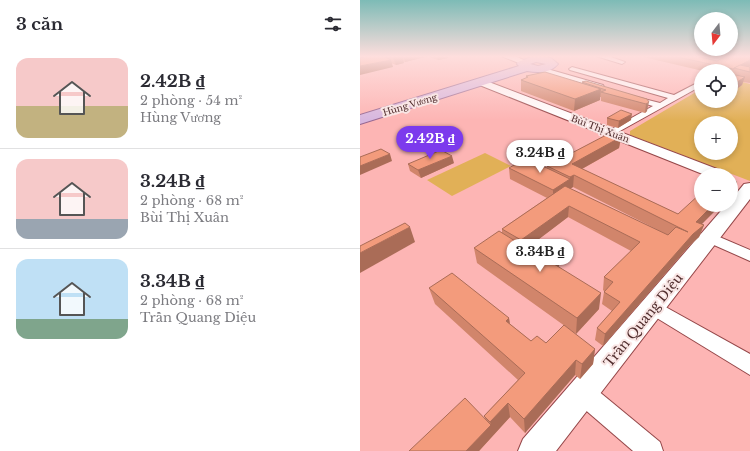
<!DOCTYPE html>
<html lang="vi">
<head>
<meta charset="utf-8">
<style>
  body { margin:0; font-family:"Libre Baskerville",serif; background:#f7f7f7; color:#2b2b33; height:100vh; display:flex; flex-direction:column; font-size:15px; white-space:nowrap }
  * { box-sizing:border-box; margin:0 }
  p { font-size:13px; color:#7c7c81 }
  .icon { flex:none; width:22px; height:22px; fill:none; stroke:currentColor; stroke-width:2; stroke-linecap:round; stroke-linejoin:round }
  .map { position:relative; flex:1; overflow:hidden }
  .drawer { display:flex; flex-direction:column; background:#fff; width:360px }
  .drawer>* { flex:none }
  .needle { width:26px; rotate:196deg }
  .tools { position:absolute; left:334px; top:12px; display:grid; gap:8px }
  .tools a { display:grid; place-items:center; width:44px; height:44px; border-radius:50%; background:#fff; box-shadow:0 2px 6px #0003; font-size:20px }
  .price { position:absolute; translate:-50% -34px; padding:0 9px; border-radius:14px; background:#fff; color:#222; font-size:13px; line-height:26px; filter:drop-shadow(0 1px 2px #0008) }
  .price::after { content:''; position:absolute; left:50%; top:24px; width:12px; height:9px; margin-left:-6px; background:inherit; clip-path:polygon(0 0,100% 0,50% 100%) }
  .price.on { background:#7c3aed; color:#fff }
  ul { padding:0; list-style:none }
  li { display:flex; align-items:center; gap:12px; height:100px; padding:0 16px }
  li+li { border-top:1px solid #e1e1e2 }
  li span { display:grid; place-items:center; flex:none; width:112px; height:80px; border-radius:12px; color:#555 }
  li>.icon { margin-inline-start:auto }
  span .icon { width:48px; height:48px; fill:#fffc; stroke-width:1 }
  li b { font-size:17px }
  h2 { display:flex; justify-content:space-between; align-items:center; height:48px; padding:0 16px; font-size:17px }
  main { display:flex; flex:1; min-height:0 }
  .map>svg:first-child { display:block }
  .green { fill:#e1b057; fill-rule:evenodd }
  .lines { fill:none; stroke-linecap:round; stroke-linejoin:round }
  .street-casing { stroke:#954749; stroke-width:2 }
  .secondary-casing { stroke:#954749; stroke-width:2 }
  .primary-casing { stroke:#976892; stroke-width:2 }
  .street { fill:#fff; fill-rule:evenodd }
  .secondary { fill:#fff; fill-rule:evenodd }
  .primary { fill:#d7b7df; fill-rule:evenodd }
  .wall { fill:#d1856b; fill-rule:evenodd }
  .shaded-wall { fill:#aa6c57 }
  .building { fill:#f39b7c; stroke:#aa6c57 }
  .labels { text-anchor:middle; stroke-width:4; stroke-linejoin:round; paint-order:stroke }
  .far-street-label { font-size:9px; fill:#502d2d; stroke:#f9e6e5 }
  .near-street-label { font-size:13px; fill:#502d2d; stroke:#f9e6e5 }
</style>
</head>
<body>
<main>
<section class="drawer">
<h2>3 căn<svg class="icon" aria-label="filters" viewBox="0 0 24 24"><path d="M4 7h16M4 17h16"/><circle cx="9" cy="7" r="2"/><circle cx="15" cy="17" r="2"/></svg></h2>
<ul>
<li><span style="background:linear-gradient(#f6c9c9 60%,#c2b280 0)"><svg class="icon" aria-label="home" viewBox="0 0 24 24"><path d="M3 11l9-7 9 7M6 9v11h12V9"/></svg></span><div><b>2.42B ₫</b><p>2 phòng · 54 m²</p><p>Hùng Vương</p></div></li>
<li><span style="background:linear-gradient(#f6c9c9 75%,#9aa5b1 0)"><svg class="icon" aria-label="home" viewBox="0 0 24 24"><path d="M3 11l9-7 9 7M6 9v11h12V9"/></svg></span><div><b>3.24B ₫</b><p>2 phòng · 68 m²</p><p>Bùi Thị Xuân</p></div></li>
<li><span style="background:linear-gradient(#bfe0f5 75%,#7fa58c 0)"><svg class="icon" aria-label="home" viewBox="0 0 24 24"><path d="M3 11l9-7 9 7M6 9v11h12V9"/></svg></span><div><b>3.34B ₫</b><p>2 phòng · 68 m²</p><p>Trần Quang Diệu</p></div></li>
</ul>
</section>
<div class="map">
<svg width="390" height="451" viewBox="0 0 390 451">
  <rect width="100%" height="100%" fill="#fdb5b4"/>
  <g class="green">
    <path d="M371,79L390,84V181L270,135V131L341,89V101H371ZM341,123H371V153H341Z"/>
    <path d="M125,153L151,166L92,196L67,180Z"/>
  </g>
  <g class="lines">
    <g class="street-casing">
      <g id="street">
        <path d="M236,56H248L265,62L262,64Z"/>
        <path d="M177,66L243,85L244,87L237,89L175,69V67Z"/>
        <path d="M212,67L314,95L341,81V86L251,136L248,135L246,133L248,131L293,106L268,99V95L300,103L308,98L210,70L209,69Z"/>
        <path d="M350,233L390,250V261L345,241L343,238L345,235Z"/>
        <path d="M293,300L390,354V375L287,312L284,307L287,302Z"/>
        <path d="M223,382L231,385L300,442L303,451H273L215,401L212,393L215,385Z"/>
      </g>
    </g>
    <g class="secondary-casing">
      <g id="secondary">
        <path d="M141,56H155L168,62L164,65Z"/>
        <path d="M121,79L365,172L367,175H345L117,84L116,82L117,80Z"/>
        <path d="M390,183V199L196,451H158L163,439L366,205H371V200L384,184Z"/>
      </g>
    </g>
    <g class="primary-casing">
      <path id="primary" d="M174,56L191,58L198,64C191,73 178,73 167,71L0,124V115L159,66L157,64L158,62ZM176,62L186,64L178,66L170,64Z"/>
    </g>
    <use href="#street" class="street"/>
    <use href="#secondary" class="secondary"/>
    <use href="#primary" class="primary"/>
  </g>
  <g class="wall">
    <path d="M4,56H69L45,62L43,61L44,63L36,65L31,63L33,67Z"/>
    <path d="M69,56H88V58L78,60L69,57Z"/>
    <path d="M279,56H335L357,61L365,57L362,56H390V66L389,67H390V83L383,82L382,85L371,93V71H343Z"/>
    <path d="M166,76L222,83V82L287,99V111L285,113L241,101V97H240V100L214,111L161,91V80L166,78Z"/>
    <path d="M341,83V95L336,94L338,85Z"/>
    <path d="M247,118L271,120L258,128L247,125Z"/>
    <path d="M261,137L259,148L222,169L318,214L344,225L339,237L329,246L243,346L235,340L237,328L252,311L242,304L244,292V291L243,290L244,277L271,251L208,217L167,248L176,254L199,260V267L239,309L216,334L117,263L114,248L142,233V229L187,198L150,179L149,168H187V166ZM213,187L298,230L210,189Z"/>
    <path d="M94,163L61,178L50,171L48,164Z"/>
    <path d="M69,288L149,318L150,324L171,341L235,349L233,364L220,379L215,375L165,433L150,417L119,451H49L125,418L124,416L158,380L75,304Z"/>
  </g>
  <g class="shaded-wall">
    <path d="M37,56H42L44,63L36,65L33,57Z"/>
    <path d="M44,56H69L45,62Z"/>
    <path d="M77,56H88V58L78,60Z"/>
    <path d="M31,60L33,67L0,75V66Z"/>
    <path d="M390,60V66L383,70L374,68Z"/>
    <path d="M385,77L382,85L371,93V86Z"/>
    <path d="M241,89L240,100L214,111L215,99Z"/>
    <path d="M289,102L287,111L285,113L286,104Z"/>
    <path d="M272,114L271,120L258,128L259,121Z"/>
    <path d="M261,137L259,148L211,175L212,164Z"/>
    <path d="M30,154L32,161L0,175V166Z"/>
    <path d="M92,156L94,163L61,178L58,170Z"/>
    <path d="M214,175L213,187L210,189V190L193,201V190L210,179V177Z"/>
    <path d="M377,182L373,193L371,195V188Z"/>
    <path d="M353,205H361L332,234L336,222Z"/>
    <path d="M209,206L208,217L162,252L161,240Z"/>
    <path d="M344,225L339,237L329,246L243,346L245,334L333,234Z"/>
    <path d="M50,227L55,242L0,273V253Z"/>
    <path d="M199,260V276L194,264Z"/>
    <path d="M241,293L239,309L216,334L217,318Z"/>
    <path d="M149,318L151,334L146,321Z"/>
    <path d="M235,349L233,364L220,379L222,364Z"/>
    <path d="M216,360L215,375L165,433L164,419Z"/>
    <path d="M148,403L150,417L119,451H106L131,425L130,422Z"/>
  </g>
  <g class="building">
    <path d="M6,56H23L31,60L0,66V58Z"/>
    <path d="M313,56H335L357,61L366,56H388L390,57V60L373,69Z"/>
    <path d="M380,65L390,67V72L374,68Z"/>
    <path d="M185,72L241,89L215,99L161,80L168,77L166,76Z"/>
    <path d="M371,74L385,77L371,86Z"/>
    <path d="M226,81L287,99L289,102L286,104L241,92L246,90L222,82Z"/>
    <path d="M261,110L272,114L259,121L247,118Z"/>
    <path d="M250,133L261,137L212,164L318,214L341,193V205H353L336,222L344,225L333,234L245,334L237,328L260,302L244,292L253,282L244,277L280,242L209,206L161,240L142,229L205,186L308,235L316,227L328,232L214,175L210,177L187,166Z"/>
    <path d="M21,149L30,154L0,166V157Z"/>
    <path d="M81,150L92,156L58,170L48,164Z"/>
    <path d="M166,158L210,179L193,190L149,168Z"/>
    <path d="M371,179L377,182L371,188Z"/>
    <path d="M45,223L50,227L0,253V246Z"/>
    <path d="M139,231L176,254L181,249L199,260L194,264L241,293L217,318L114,248Z"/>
    <path d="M92,273L149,318L146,321L171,341L177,336L186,343L204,325L235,349L222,364L216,360L164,419L148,403L130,422L124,416L165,373L69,288Z"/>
    <path d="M105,398L131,425L106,451H49Z"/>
  </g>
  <linearGradient id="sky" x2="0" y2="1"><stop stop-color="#7dbbb6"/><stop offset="0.47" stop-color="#fededd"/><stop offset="1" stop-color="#fededd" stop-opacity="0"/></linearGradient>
  <rect width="390" height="120" fill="url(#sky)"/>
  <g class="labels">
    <g class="far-street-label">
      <text transform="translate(50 105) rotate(-17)" y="3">Hùng Vương</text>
      <text transform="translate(240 129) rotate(21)" y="3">Bùi Thị Xuân</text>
    </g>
    <g class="near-street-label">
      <text transform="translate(283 320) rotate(-51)" y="5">Trần Quang Diệu</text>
    </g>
  </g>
</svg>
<div class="tools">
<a><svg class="needle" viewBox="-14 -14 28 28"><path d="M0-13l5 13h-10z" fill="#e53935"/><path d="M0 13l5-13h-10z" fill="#7c7c81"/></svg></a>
<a><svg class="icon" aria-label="locate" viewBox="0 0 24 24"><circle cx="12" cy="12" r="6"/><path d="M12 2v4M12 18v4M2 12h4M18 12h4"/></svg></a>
<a>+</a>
<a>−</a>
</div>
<b class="price on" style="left:70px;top:160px">2.42B ₫</b>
<b class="price" style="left:180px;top:174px">3.24B ₫</b>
<b class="price" style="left:180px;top:273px">3.34B ₫</b>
</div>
</main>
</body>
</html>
